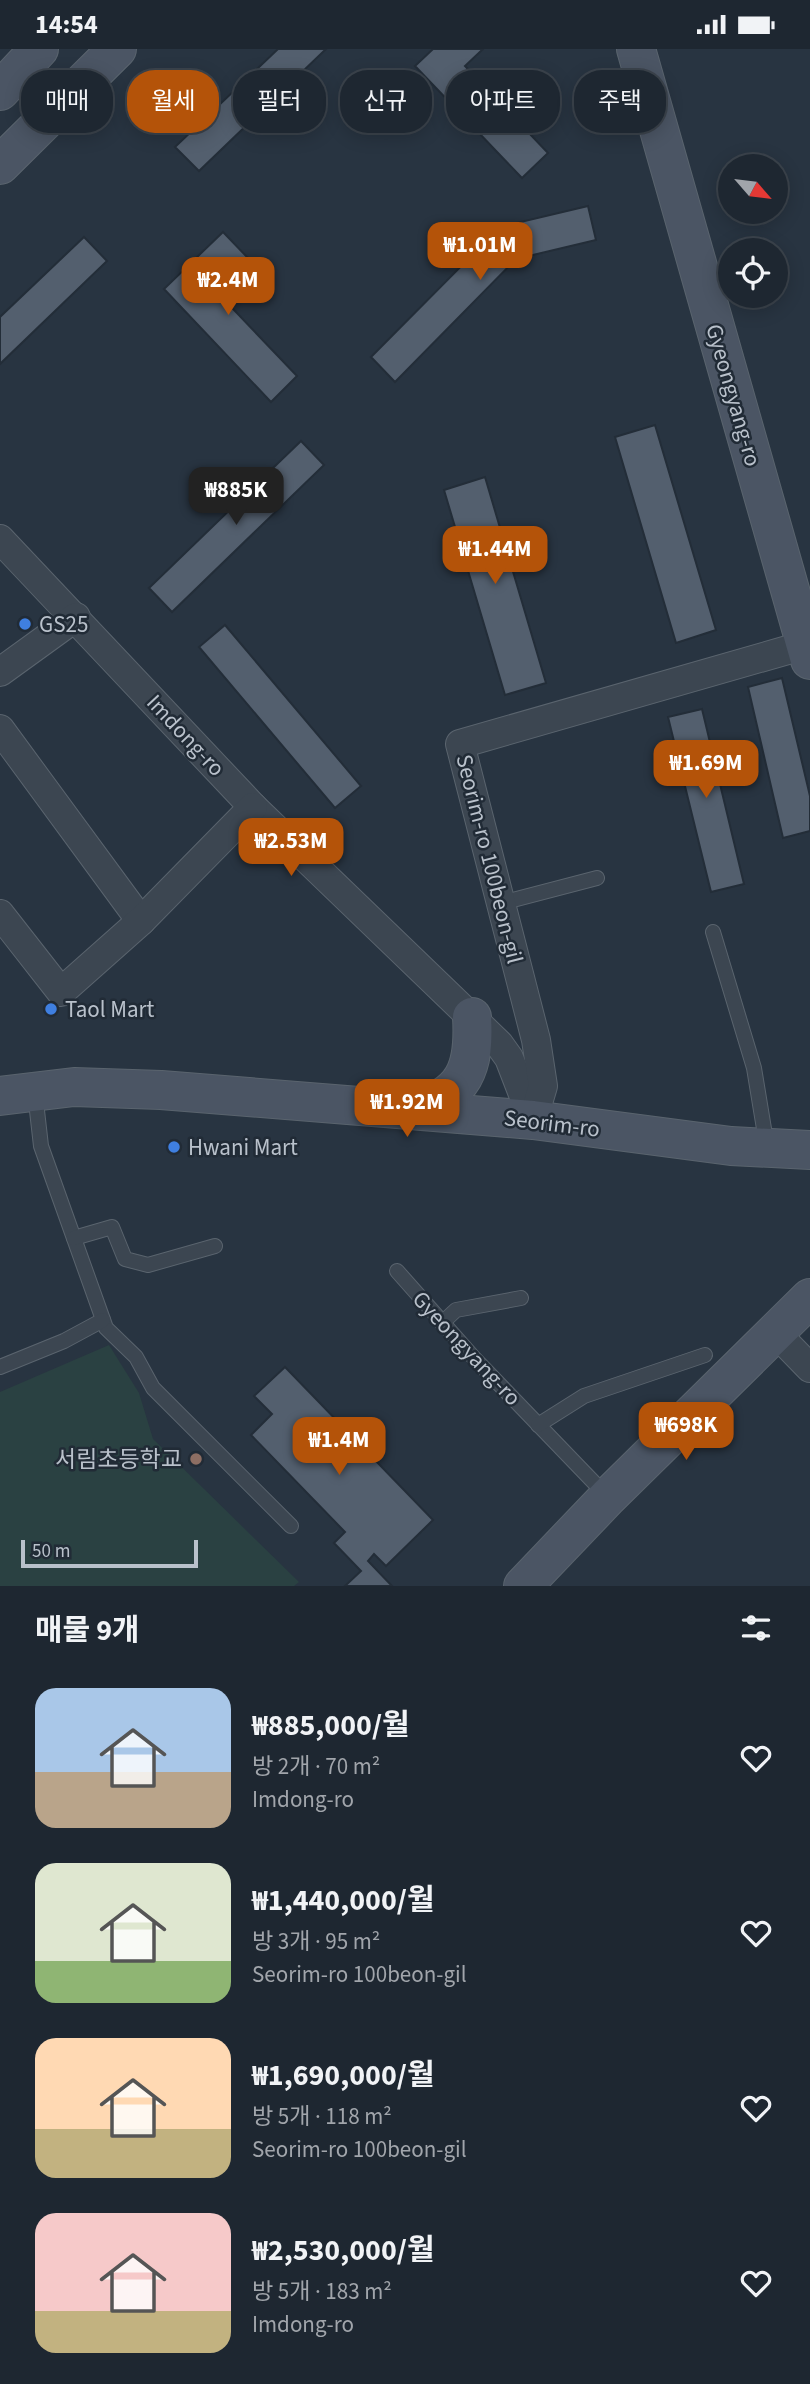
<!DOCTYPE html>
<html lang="ko">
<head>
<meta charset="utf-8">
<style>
  body { margin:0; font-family:"Source Sans 3","Noto Sans KR",sans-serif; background:#262f39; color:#f1f3f6; height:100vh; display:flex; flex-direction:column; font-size:26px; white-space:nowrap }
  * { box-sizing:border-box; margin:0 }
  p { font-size:23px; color:#a1a5ab }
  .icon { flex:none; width:38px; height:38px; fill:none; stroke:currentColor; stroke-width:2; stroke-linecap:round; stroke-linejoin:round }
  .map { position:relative; height:1537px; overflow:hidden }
  .details { display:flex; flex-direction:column; background:#1e2731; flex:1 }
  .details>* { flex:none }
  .hud { position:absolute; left:21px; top:21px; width:768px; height:63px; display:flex; gap:14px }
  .needle { width:46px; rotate:118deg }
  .tools { position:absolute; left:718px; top:105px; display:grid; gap:14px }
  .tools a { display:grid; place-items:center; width:70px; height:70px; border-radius:50%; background:#1e2731; box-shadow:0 4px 18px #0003,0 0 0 2px #3c444d; font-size:35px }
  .scale { position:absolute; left:21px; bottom:18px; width:177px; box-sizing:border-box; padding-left:7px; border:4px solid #b9c1cb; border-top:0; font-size:19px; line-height:24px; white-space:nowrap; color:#b9c1cb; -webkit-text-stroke:5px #212b36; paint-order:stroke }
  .price { position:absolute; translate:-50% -60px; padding:0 16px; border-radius:14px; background:#b45309; color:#fff; font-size:23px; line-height:46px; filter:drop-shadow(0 2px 4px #0008) }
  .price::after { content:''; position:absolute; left:50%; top:42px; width:21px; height:16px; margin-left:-10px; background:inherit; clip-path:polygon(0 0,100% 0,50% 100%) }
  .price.on { background:#222; color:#fff }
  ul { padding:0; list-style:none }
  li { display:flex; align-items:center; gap:21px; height:175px; padding:0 35px }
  li span { display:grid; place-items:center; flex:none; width:196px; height:140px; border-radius:21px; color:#555 }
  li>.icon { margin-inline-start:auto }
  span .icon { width:84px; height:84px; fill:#fffc; stroke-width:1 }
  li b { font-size:30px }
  h2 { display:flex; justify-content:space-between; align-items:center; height:84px; padding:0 35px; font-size:30px }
  .tag { padding:0 24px; border-radius:28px; background:#1e2731; box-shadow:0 4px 18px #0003,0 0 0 2px #3c444d; font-size:24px; line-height:63px }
  .tag.on { background:#b45309; color:#fff }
  .status { display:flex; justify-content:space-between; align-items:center; height:49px; padding:0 35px; background:#1e2731; direction:ltr }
  .status svg { height:19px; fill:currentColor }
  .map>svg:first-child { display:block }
  .green { fill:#2a4142 }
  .building { fill:#535f6e; stroke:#232d38; stroke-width:2 }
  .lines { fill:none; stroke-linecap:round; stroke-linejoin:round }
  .lane-casing { stroke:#5a646e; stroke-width:16 }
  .street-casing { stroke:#5a646e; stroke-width:30 }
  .secondary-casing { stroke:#5a646e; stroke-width:40 }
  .lane { stroke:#3c4651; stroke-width:14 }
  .street { stroke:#3c4651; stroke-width:28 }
  .secondary { stroke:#4b5564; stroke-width:38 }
  .shop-dot { fill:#3f7fe0; stroke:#212b36; stroke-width:2.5 }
  .education-dot { fill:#8d6e63; stroke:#212b36; stroke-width:2.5 }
  .labels { text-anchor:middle; stroke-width:5; stroke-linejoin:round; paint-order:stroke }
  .street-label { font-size:23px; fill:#b9c1cb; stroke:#212b36 }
  .poi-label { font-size:23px; fill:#b9c1cb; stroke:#212b36; text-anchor:start }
</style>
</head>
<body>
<div class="status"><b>14:54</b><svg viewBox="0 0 49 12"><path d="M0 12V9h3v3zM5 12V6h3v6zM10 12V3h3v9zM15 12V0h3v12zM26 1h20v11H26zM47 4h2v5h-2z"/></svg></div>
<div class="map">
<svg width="810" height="1537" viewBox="0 0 810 1537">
  <rect width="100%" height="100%" fill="#283441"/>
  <path class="green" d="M109,1296L139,1344L153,1390L299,1533L294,1537H0V1343Z"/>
  <g class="building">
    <path d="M278,0H326L199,122L175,98Z"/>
    <path d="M433,0H483L465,17L548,104L522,129L415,17Z"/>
    <path d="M588,157L596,191L516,210L395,333L371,308L500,178Z"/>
    <path d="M223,183L247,208L214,240L297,327L271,353L164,240Z"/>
    <path d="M84,188L107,212L0,315V268Z"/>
    <path d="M655,376L716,581L676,594L615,388Z"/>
    <path d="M301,392L324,416L172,563L149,539Z"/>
    <path d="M485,428L546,634L505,646L444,441Z"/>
    <path d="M225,576L361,737L335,759L199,598Z"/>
    <path d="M782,629L810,747V782L783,789L748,638Z"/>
    <path d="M702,660L744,835L711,843L668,668Z"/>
    <path d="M285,1318L433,1471L386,1517L374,1505L368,1512L392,1537H345L361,1522L334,1494L345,1483L251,1386L272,1365L254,1347Z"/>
  </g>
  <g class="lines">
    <g class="lane-casing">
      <g id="lane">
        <path d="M501,854L597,829"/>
        <path d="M713,883L754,1019L767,1098"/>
        <path d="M35,1044L41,1097L106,1279L136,1308L153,1339L291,1477"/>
        <path d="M74,1189L112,1178L125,1210L148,1216L215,1197"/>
        <path d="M397,1222L474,1309L607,1447"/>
        <path d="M442,1274L456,1261L521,1249"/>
        <path d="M0,1318L64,1292L103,1271"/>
        <path d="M538,1376L584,1347L705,1306"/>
      </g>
    </g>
    <g class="street-casing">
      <g id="street">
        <path d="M0,490L253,758L499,995L509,1009L533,1071"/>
        <path d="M0,623L76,568"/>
        <path d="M0,680L141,872"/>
        <path d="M0,865L61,943L141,872L253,758"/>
        <path d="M533,1071L543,1037L536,991L460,695L805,596"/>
        <path d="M775,1283L810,1319"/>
      </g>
    </g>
    <g class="secondary-casing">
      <g id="secondary">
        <path d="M636,0L810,611"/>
        <path d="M0,42L39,0"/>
        <path d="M0,116L117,0"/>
        <path d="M0,1047L74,1038L161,1041L533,1071L731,1097L810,1101"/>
        <path d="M413,1061C465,1046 475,1019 472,968"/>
        <path d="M523,1537L608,1448L810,1249"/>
      </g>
    </g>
    <use href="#lane" class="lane"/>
    <use href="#street" class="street"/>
    <use href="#secondary" class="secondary"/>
  </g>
  <g class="shop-dot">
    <circle cx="25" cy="575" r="7"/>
    <circle cx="51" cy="960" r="7"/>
    <circle cx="174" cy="1098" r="7"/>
  </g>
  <circle class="education-dot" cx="196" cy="1410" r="7"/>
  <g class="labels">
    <g class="street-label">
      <text transform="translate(734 346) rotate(74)" y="8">Gyeongyang-ro</text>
      <text transform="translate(186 686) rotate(47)" y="8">Imdong-ro</text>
      <text transform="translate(490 810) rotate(76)" y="8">Seorim-ro 100beon-gil</text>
      <text transform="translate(552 1074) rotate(7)" y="8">Seorim-ro</text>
      <text transform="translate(467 1299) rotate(47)" y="8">Gyeongyang-ro</text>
    </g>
    <g class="poi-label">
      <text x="39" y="583">GS25</text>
      <text x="65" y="968">Taol Mart</text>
      <text x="188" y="1106">Hwani Mart</text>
      <text x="182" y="1418" text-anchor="end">서림초등학교</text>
    </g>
  </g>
</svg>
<div class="tools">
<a><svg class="needle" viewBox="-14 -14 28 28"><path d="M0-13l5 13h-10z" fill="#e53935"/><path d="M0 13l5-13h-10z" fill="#a1a5ab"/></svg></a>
<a><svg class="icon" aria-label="locate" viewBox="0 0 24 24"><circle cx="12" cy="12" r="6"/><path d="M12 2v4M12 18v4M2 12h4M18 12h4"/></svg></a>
</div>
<div class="scale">50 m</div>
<b class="price" style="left:480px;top:233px">₩1.01M</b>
<b class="price" style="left:228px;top:268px">₩2.4M</b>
<b class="price on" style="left:236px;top:478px">₩885K</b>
<b class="price" style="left:495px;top:537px">₩1.44M</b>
<b class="price" style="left:706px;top:751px">₩1.69M</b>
<b class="price" style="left:291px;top:829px">₩2.53M</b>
<b class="price" style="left:407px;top:1090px">₩1.92M</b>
<b class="price" style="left:686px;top:1413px">₩698K</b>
<b class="price" style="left:339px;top:1428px">₩1.4M</b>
<div class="hud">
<a class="tag">매매</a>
<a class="tag on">월세</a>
<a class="tag">필터</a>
<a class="tag">신규</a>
<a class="tag">아파트</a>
<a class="tag">주택</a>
</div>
</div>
<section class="details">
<h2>매물 9개<svg class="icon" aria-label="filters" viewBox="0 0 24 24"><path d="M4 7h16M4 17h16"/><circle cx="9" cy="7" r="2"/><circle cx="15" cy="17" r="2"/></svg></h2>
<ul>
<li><span style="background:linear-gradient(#a9c7e8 60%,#b9a48a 0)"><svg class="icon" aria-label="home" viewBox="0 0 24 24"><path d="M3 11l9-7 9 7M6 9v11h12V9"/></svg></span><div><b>₩885,000/월</b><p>방 2개 · 70 m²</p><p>Imdong-ro</p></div><svg class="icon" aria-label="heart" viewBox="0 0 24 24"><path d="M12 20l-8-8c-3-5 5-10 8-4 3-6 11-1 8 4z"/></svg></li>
<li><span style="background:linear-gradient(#dfe7d0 70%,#8fb573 0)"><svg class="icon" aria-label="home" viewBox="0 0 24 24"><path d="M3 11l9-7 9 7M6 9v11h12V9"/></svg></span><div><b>₩1,440,000/월</b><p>방 3개 · 95 m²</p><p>Seorim-ro 100beon-gil</p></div><svg class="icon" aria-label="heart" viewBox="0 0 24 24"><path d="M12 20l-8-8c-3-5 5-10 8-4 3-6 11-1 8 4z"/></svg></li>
<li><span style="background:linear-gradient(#ffd9b3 65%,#c2b280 0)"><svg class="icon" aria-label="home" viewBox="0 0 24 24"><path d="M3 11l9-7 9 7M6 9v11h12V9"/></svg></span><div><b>₩1,690,000/월</b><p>방 5개 · 118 m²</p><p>Seorim-ro 100beon-gil</p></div><svg class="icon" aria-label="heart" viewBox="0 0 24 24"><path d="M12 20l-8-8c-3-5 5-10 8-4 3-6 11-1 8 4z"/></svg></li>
<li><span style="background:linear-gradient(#f6c9c9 70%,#c2b280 0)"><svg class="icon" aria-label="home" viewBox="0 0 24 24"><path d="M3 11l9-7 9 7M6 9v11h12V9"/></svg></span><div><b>₩2,530,000/월</b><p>방 5개 · 183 m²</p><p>Imdong-ro</p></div><svg class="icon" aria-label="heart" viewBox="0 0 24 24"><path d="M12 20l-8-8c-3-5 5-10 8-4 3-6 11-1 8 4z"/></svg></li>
</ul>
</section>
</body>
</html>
